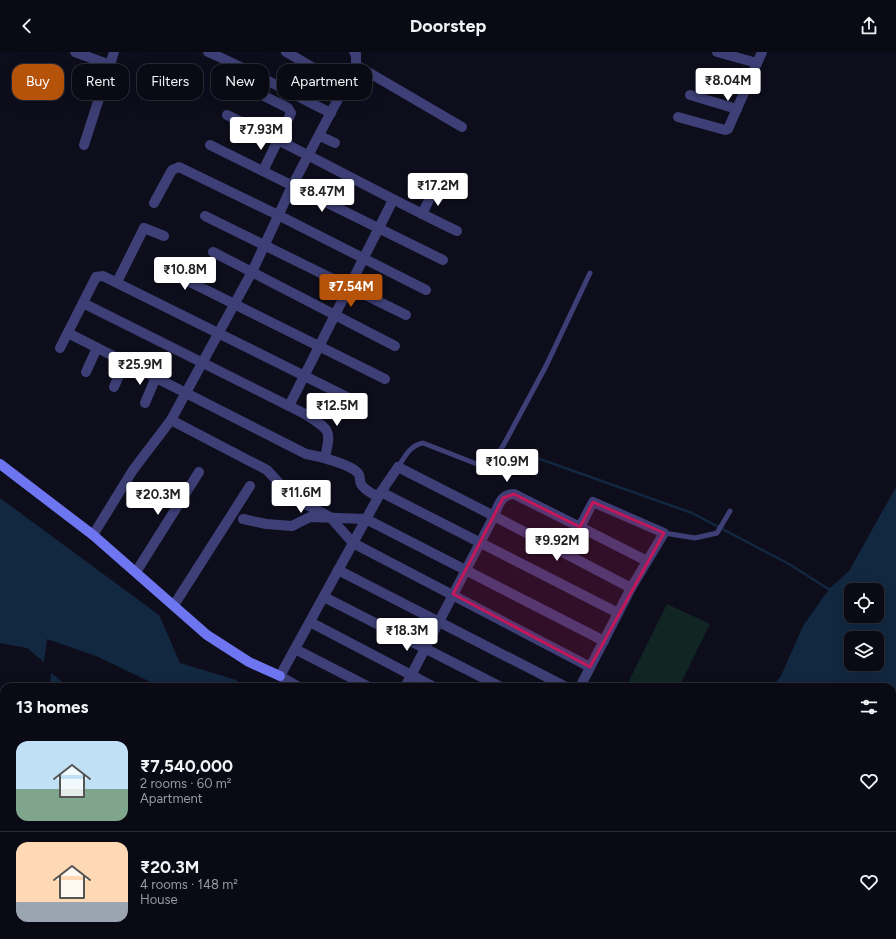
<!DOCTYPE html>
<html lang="en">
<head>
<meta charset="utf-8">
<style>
  body { margin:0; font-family:Figtree,sans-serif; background:#13131e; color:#f1f3f6; height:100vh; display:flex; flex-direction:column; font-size:15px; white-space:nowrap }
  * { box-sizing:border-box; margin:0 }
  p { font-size:13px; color:#999aa0 }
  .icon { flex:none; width:22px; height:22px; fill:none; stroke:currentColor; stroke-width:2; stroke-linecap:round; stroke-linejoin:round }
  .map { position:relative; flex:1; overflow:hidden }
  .panel { position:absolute; left:0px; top:631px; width:896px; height:256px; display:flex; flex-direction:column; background:#0a0a15; border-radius:12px 12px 0 0; box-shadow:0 4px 16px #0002,0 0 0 1px #2a2b34 }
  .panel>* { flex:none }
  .guide { position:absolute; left:12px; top:12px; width:400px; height:36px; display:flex; gap:8px }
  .buttons { position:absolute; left:844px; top:531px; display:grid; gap:8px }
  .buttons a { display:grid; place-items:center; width:40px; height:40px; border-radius:8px; background:#0a0a15; box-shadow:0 4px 16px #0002,0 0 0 1px #2a2b34; font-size:20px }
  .price { position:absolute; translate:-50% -34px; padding:0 9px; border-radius:4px; background:#fff; color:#222; font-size:13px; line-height:26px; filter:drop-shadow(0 1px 2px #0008) }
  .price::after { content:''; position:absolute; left:50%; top:24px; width:12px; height:9px; margin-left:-6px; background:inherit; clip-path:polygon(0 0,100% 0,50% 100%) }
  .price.current { background:#b45309; color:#fff }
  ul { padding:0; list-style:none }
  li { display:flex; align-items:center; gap:12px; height:100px; padding:0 16px }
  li+li { border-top:1px solid #2a2b34 }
  li span { display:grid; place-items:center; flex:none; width:112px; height:80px; border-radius:12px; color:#555 }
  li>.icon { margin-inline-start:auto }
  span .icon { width:48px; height:48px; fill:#fffc; stroke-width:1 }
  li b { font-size:17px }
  h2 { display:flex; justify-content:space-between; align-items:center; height:48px; padding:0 16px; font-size:17px }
  .pill { padding:0 14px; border-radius:12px; background:#0a0a15; box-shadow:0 4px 16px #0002,0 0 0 1px #2a2b34; font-size:14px; line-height:36px }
  .pill.current { background:#b45309; color:#fff }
  header { display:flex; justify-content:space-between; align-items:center; height:52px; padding:0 16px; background:#0a0a15; font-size:18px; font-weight:700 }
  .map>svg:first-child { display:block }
  .green { fill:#112523 }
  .water { fill:#122840; fill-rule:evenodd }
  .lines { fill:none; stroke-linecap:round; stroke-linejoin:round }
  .stream { stroke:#122840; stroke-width:2.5 }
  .lane { stroke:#3d3f76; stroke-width:5 }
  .street { stroke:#3d3f76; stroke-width:10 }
  .secondary { stroke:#6d75f1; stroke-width:10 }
  .marked { fill:#c2185b; fill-opacity:0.2; stroke:#c2185b; stroke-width:3; stroke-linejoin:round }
</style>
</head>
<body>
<header><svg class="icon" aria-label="back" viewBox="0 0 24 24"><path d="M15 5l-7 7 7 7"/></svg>Doorstep<svg class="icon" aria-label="share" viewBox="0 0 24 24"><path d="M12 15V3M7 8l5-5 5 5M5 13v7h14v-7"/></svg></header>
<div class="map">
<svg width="896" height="887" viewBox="0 0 896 887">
  <rect width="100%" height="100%" fill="#0e0d1c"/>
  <path class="green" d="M667,552L710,572L679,635H626Z"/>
  <g class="water">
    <path d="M896,435V671L892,677V635H772L781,624L803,574L829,537L849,519ZM851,538H877V564H851ZM851,586H877V612H851Z"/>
    <path d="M0,446L159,563L180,611L236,628L246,635H161L96,604L47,587L44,610L27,596L0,591Z"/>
    <path d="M51,621L69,635H50Z"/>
    <path d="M4,643V710L0,711V644Z"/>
    <path d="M4,739V795L0,796V740Z"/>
    <path d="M478,883H754L753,887H485Z"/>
  </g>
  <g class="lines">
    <path class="stream" d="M520,400L692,461L789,512L830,538"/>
    <g class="lane">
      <path d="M398,415C405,405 410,393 423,391L482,414L491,412L503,394L546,314L590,221"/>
      <path d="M664,481L695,486L717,481L730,459"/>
      <path d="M0,809H4"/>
      <path d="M368,883L380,887"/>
      <path d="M453,883L460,887"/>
    </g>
    <g class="street">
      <path d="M75,0L110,13"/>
      <path d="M208,0C250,18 290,41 331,61"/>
      <path d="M286,0L345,34"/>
      <path d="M717,0L757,11"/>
      <path d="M356,13L462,75"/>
      <path d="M704,22L747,33"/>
      <path d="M246,35L288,56L291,61L263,119"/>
      <path d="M690,43L737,57"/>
      <path d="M227,63C305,100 380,142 457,179"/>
      <path d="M678,65L725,78L728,77L762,0"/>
      <path d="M320,84L335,91"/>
      <path d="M84,93L114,0"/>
      <path d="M210,93L443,208"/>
      <path d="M154,151L172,118L179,115L278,163L426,238"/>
      <path d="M422,162L434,138"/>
      <path d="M205,164L406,263"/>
      <path d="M213,200L395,294"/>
      <path d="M174,222L385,327"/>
      <path d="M117,230L144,176L164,184"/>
      <path d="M83,251L305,362C329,378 332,376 325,405"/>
      <path d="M68,281L306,402C318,404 350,412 358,421C361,425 359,428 361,432C364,438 373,442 378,445"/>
      <path d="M60,296L96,225L103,224L359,351"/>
      <path d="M86,320L97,296"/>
      <path d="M114,335L125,310"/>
      <path d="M145,351L156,325"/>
      <path d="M289,354L393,148"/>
      <path d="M171,368L267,418L292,445L330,465L353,491L590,615"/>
      <path d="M381,440L618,561"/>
      <path d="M243,467L266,472L292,474L310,465L366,467L604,589"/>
      <path d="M580,475L647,509"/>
      <path d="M93,483L133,418L171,368L252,220L292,134L356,13V2L354,0"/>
      <path d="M338,518L566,635"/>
      <path d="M136,520L199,420"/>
      <path d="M324,545L501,635"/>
      <path d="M174,553L250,434"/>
      <path d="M310,570L434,635"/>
      <path d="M295,597L369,635"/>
      <path d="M299,635L280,624L381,440L398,415L494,464C498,454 501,442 514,442L580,475L593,450L664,481L631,536L580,635"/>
      <path d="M405,635L494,464L631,536"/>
    </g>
    <path class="secondary" d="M0,412L93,483L207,583L249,610L280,624"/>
  </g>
  <path class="marked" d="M514,442L580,475L593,450L664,481L590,615L453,542L503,446Z"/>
</svg>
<div class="buttons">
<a><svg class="icon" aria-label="locate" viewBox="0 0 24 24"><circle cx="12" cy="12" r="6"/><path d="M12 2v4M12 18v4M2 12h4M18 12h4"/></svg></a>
<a><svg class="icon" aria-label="layers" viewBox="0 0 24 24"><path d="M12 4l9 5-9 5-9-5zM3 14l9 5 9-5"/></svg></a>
</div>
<b class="price" style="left:728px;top:50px">₹8.04M</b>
<b class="price" style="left:261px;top:99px">₹7.93M</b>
<b class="price" style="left:438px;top:155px">₹17.2M</b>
<b class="price" style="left:322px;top:161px">₹8.47M</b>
<b class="price" style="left:185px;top:239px">₹10.8M</b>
<b class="price current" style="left:351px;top:256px">₹7.54M</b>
<b class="price" style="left:140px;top:334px">₹25.9M</b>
<b class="price" style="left:337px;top:375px">₹12.5M</b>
<b class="price" style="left:507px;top:431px">₹10.9M</b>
<b class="price" style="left:301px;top:462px">₹11.6M</b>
<b class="price" style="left:158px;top:464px">₹20.3M</b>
<b class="price" style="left:557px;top:510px">₹9.92M</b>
<b class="price" style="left:407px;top:600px">₹18.3M</b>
<div class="guide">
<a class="pill current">Buy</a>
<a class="pill">Rent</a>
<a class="pill">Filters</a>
<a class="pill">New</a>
<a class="pill">Apartment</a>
</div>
<section class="panel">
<h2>13 homes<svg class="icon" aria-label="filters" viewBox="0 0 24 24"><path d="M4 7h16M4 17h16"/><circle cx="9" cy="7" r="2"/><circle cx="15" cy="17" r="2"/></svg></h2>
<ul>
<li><span style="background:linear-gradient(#bfe0f5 60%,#7fa58c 0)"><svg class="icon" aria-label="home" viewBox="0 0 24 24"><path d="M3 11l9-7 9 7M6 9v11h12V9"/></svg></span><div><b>₹7,540,000</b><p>2 rooms · 60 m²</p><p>Apartment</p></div><svg class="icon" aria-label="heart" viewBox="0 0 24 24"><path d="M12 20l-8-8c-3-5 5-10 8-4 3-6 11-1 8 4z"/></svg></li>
<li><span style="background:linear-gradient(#ffd9b3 75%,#9aa5b1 0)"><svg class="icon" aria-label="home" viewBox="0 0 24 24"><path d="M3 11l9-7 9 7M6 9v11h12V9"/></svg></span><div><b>₹20.3M</b><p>4 rooms · 148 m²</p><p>House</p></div><svg class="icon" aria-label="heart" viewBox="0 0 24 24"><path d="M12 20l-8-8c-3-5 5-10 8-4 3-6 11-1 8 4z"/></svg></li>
</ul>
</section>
</div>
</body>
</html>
